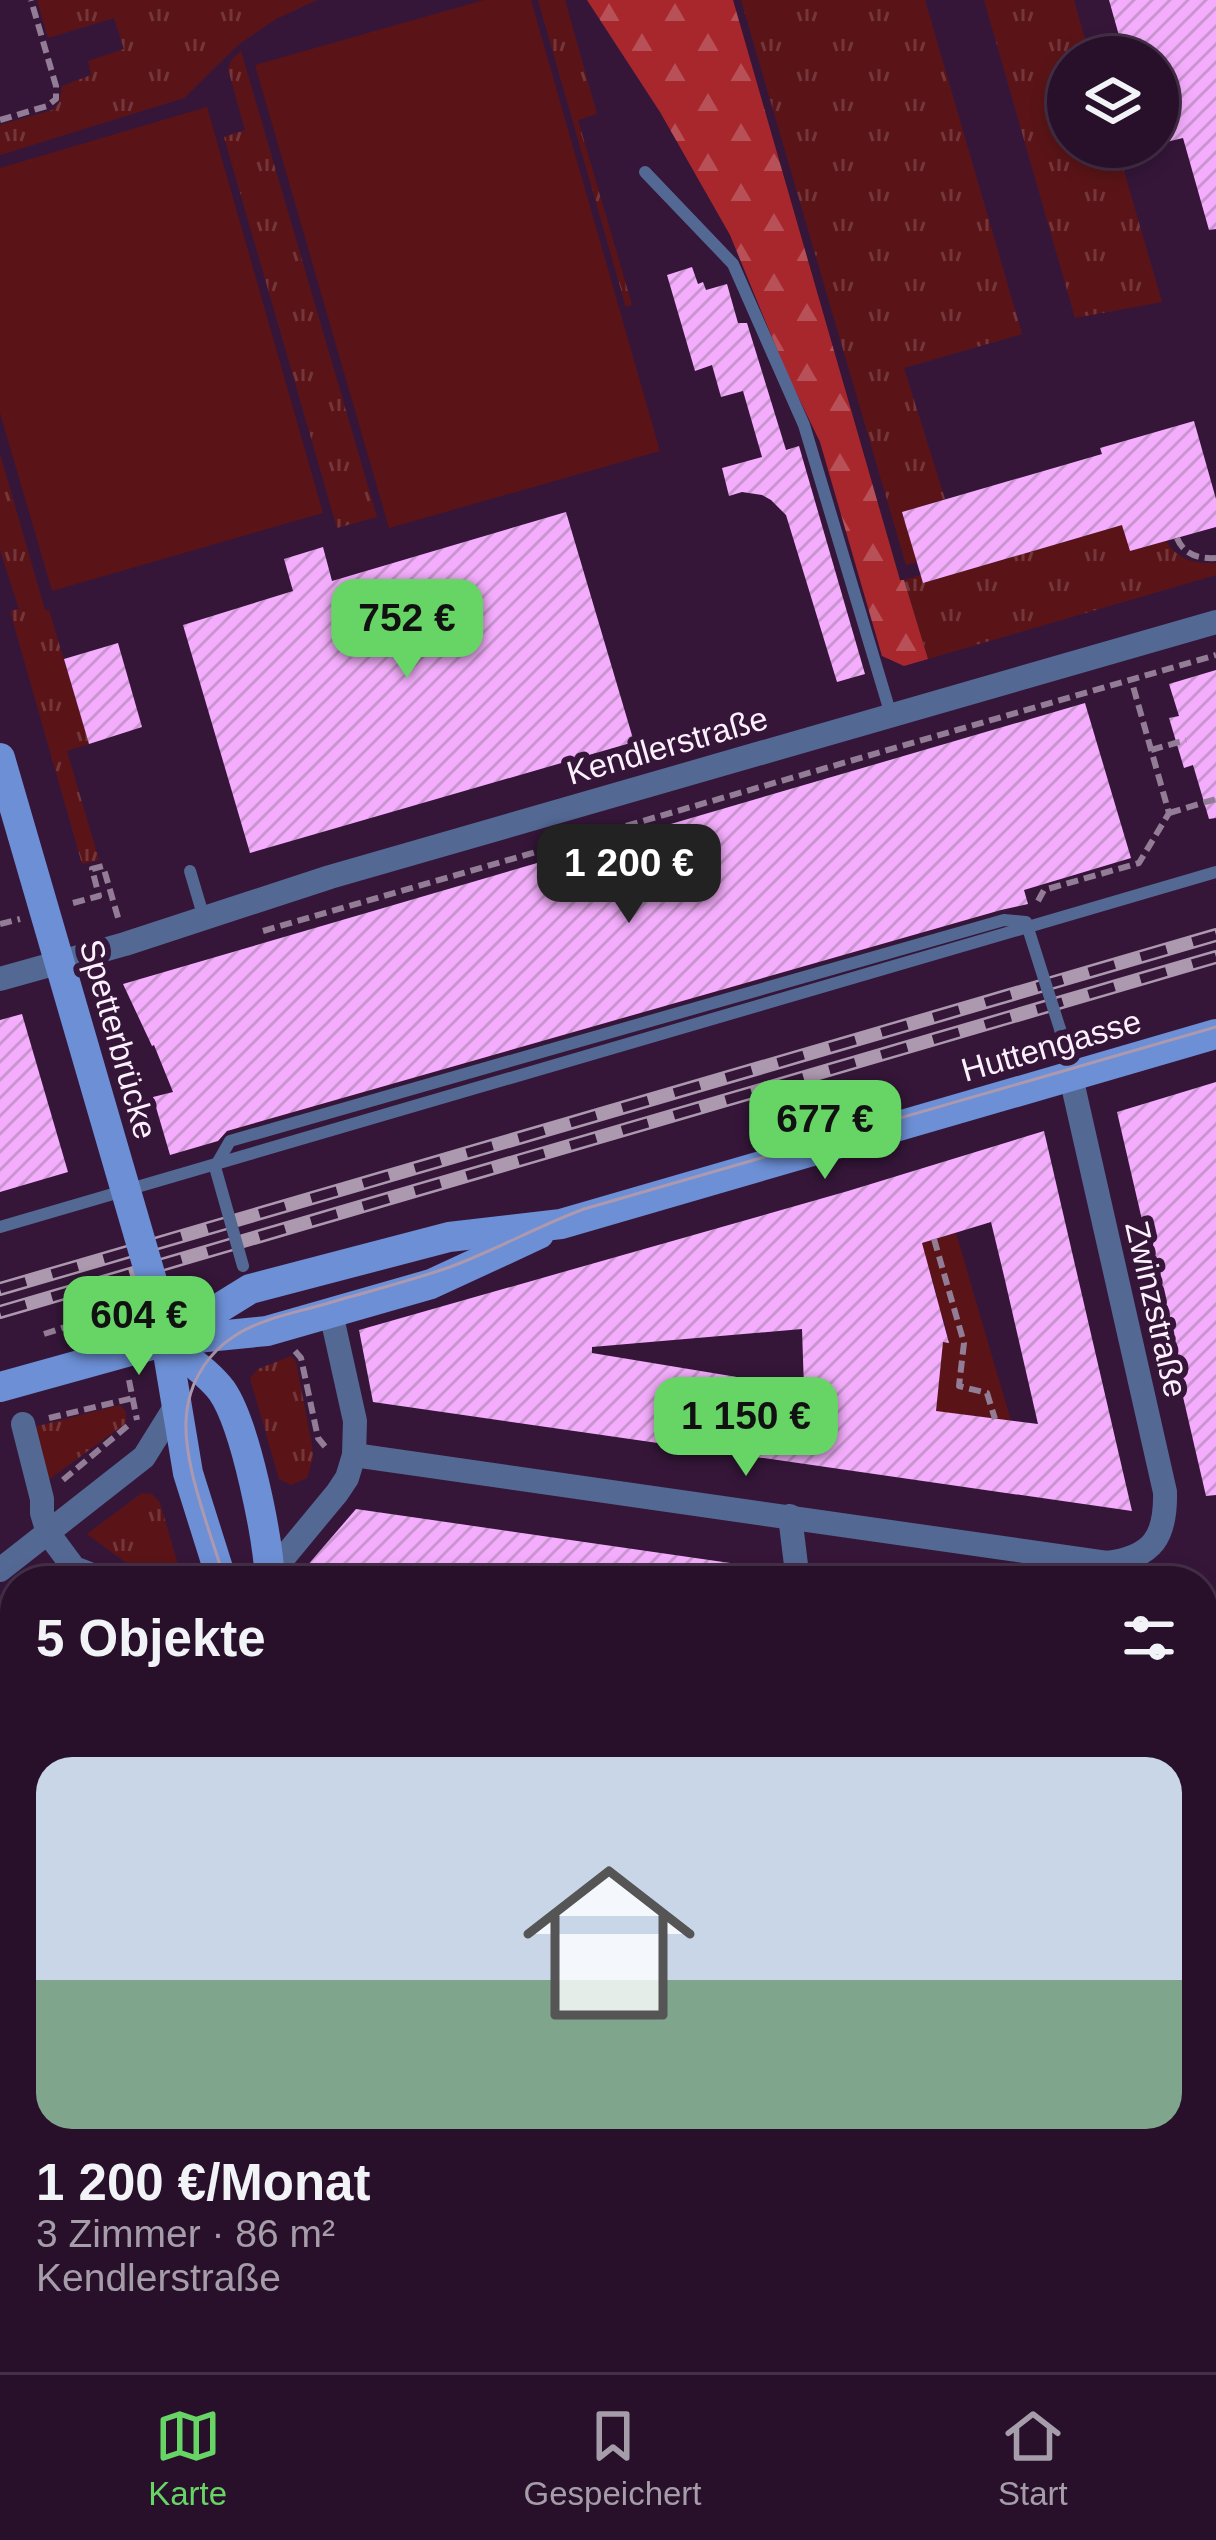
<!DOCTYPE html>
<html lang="de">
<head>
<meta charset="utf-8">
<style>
  body { margin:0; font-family:Helvetica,sans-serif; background:#301933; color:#f1f3f6; height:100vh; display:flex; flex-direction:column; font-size:45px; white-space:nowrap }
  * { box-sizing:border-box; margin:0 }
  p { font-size:39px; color:#a59da9 }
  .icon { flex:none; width:66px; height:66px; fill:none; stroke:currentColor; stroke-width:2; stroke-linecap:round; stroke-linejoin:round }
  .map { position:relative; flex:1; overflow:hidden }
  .side { position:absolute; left:0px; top:1566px; width:1218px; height:807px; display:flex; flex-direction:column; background:#28102b; border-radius:48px 48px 0 0; box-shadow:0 6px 18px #0003,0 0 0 3px #443047 }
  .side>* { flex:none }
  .fabs { position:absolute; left:1047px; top:36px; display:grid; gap:24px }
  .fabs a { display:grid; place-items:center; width:132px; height:132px; border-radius:50%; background:#28102b; box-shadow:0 6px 18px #0003,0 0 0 3px #443047; font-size:60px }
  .price { position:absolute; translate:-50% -102px; padding:0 27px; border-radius:24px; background:#67d466; color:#111; font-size:39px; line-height:78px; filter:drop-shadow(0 3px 6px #0008) }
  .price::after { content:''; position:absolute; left:50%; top:72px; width:36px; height:27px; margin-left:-18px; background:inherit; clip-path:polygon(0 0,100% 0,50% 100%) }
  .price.active { background:#222; color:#fff }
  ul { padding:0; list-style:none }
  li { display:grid; align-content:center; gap:24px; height:636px; padding:0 36px }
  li+li { border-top:3px solid #443047 }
  li span { display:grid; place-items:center; height:372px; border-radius:36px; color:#555 }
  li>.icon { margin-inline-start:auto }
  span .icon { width:216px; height:216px; fill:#fffc; stroke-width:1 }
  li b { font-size:51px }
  h2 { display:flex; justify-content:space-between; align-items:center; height:144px; padding:0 36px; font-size:51px }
  .tabs { display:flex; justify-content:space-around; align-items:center; height:168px; border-top:3px solid #443047; background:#28102b; font-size:33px; color:#a59da9 }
  .tabs a { display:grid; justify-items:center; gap:6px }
  .tabs .active { color:#67d466 }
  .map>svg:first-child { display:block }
  .grass { fill:url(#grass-tufts) }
  .forest { fill:url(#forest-firs) }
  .garden { fill:#5a1417 }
  .building { fill:url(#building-hatch); fill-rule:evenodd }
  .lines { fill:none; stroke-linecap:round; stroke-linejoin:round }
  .path { stroke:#937d96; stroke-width:6; stroke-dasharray:12 6; stroke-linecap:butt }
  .lane { stroke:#536994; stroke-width:12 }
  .street { stroke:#536994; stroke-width:24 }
  .secondary { stroke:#6c8fd5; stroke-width:30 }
  .tram { stroke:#ad99af; stroke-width:3 }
  .rail-casing { stroke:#ad99af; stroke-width:14 }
  .rail { stroke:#351639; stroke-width:9; stroke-dasharray:27; stroke-linecap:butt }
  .lane-bridge { stroke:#536994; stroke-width:12 }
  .secondary-bridge { stroke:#6c8fd5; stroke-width:30 }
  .labels { text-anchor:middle; stroke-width:12; stroke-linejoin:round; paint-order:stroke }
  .street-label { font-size:33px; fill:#fcf0fd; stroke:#351639 }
</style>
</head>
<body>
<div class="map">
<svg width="1216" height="2372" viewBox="0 0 1216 2372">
  <defs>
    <pattern id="grass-tufts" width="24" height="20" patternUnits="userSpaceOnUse" patternTransform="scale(3)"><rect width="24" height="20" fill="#5a1417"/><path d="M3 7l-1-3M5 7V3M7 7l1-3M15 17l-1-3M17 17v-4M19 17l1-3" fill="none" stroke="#73363a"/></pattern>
    <pattern id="forest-firs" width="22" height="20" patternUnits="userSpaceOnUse" patternTransform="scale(3)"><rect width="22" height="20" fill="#a7272d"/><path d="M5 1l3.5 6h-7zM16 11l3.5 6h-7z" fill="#b85157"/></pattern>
    <pattern id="building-hatch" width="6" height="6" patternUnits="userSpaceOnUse" patternTransform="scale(3)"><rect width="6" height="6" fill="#f4adfc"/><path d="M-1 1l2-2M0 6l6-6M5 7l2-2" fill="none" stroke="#ca94d0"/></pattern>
  </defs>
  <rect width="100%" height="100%" fill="#351639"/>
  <g class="grass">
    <path d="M37,0H317L276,19L238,45L184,98L0,155V125L52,110L59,103L62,86L91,75L88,61L124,49L114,18L48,38Z"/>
    <path d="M538,0H565L597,114L578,120L632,305L626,307Z"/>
    <path d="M741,0H925L1022,334L904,368L945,499L903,512L917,562L906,565Z"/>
    <path d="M984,0H1074L1090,57H1068V147H1117L1162,302L1075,318Z"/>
    <path d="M241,51L377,517L337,528L224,137L245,130L228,69L232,59Z"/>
    <path d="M0,454L45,610H49L89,744L67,751L99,860L82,864L10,611L19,609L0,550Z"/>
    <path d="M1122,525L1130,551L1166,541C1178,560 1194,564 1216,563V575L928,659L904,580L921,575L923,583Z"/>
    <path d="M291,1356L296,1362L312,1445L313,1458L307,1478L291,1485L279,1479L250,1378L258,1369Z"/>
    <path d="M120,1405L126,1412V1423L47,1481L30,1428Z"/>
    <path d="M142,1493L152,1494L160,1503L181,1575L179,1581H151L87,1534Z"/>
  </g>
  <path class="forest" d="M587,0H733L900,580H904L928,659L904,666L882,656L820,442L787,374L730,235L660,112Z"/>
  <g class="garden">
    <path d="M484,0H531L660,451L389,528L255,65Z"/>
    <path d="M207,107L323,513L52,591L0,413V168Z"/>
    <path d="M956,1233L1011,1421L876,1404L917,1340L949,1342L943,1317L910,1304L937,1296L930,1272L892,1252Z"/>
    <path d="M1203,1629L1216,1682V2090L1203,2098Z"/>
    <path d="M1216,2261V2372H1037L1033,2358H1094L1099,2365L1111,2358H1203V2269Z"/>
  </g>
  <g class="building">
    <path d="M1109,0H1216V229L1209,230L1183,138L1158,144V57H1125Z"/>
    <path d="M692,267L698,284L703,282L706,290L727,284L738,323H747L786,450L799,446L865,674L837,682L786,515L771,500L762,495L742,492L729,496L722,468L762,457L743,391L721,397L712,365L695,371L667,275Z"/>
    <path d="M1194,421L1216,499V527L1130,551L1122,525L923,583L902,512L1102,454L1100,448Z"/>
    <path d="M566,512L634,742L250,853L183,625L293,591L284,559L323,547L332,581Z"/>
    <path d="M118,643L142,727L89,744L64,659Z"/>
    <path d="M1216,670V818L1209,819L1193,765L1184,768L1169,718L1179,716L1169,684Z"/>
    <path d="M1085,703L1131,858L1024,890L1028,904L1001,910L227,1131L218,1141L170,1155L153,1097L173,1092L154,1045L152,1046L123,984Z"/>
    <path d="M22,1014L68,1172L0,1192V1020Z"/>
    <path d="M1216,1082V1495L1206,1496L1117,1112Z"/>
    <path d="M1044,1131L1132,1511L373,1402L359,1330L848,1191ZM991,1222L1004,1276L1038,1424L936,1411L943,1342L949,1343L922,1243ZM802,1329L804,1388L592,1353V1347Z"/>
    <path d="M356,1509L751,1566L750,1581H294Z"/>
  </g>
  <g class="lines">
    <g class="path">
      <path d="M0,120L47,106L56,99V86L31,0"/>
      <path d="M1177,538C1184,555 1199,559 1216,558"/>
      <path d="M1151,750L1186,740"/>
      <path d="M1169,813L1216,799"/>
      <path d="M1038,901L1044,890L1139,863L1169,813L1131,679"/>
      <path d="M73,903L99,896L92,869L103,866L119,921"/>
      <path d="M0,924L20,919"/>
      <path d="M263,931L1216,655"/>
      <path d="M934,1239L964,1343L959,1386L987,1393L995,1419"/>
      <path d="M116,1326L112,1312L131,1307"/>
      <path d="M44,1334L112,1312"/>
      <path d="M295,1351L301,1358L318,1438L327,1449"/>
      <path d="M129,1380L137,1420"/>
      <path d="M49,1418L133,1398"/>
      <path d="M63,1480L131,1423"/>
      <path d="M1203,1610L1216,1624"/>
      <path d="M0,1621L15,1610"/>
      <path d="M1024,2358L1028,2372"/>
    </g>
    <g class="lane">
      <path d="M645,172L733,264L804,425L891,715"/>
      <path d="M190,871L204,918"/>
      <path d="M1060,1029L1071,1074"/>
      <path d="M0,1227L1216,872"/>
    </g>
    <g class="street">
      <path d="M0,979L125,944L330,877L1216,622"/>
      <path d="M23,1424L42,1499V1513L48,1533L74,1568L107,1581"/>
      <path d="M354,1455L1107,1563C1153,1557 1166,1537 1165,1492L1071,1077"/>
      <path d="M790,1516L798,1581"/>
      <path d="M0,1570L144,1457L177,1404"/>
      <path d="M270,1574L337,1493L347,1478L354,1455L355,1421L331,1313"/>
      <path d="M0,1960L15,2011"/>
      <path d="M1203,2156L1216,2148"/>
      <path d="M0,2198L15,2193"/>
      <path d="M116,2358L120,2372"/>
      <path d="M751,2372L784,2358"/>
      <path d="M829,2372L861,2358"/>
    </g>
    <g class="secondary">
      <path d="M155,1291L166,1341L188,1473L222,1581"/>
      <path d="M166,1341L250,1289L449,1237L561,1224L1216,1034"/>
      <path d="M166,1341C184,1357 208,1372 222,1391C246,1426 268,1538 270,1581"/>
      <path d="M0,1387L166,1341L267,1331L431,1284L539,1234"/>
      <path d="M458,2358L462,2372"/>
    </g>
    <g class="tram">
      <path d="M225,1581C211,1532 177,1453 188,1404C193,1377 210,1352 233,1337C258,1320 289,1314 318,1306C362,1293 407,1282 450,1267C496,1250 538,1226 584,1209L1216,1027"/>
      <path d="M450,2358L454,2372"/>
    </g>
    <g class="rail-casing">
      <g id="rail">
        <path d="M0,1289L1216,935"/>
        <path d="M0,1312L1216,957"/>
      </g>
    </g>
    <use href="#rail" class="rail"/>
    <path class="lane-bridge" d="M243,1266L215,1167L230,1141L1004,920L1026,922L1060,1029"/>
    <path class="secondary-bridge" d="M0,758L155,1291"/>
  </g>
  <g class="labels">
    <g class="street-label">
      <text transform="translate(667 745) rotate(-16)" y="12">Kendlerstraße</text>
      <text transform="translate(119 1039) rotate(74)" y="12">Spetterbrücke</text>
      <text transform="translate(1051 1045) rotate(-16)" y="12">Huttengasse</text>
      <text transform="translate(1157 1309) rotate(77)" y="12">Zwinzstraße</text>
    </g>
  </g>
</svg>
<div class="fabs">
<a><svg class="icon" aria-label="layers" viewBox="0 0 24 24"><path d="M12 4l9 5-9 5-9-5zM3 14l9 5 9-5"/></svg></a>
</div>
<b class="price" style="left:407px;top:681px">752 €</b>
<b class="price active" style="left:629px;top:926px">1 200 €</b>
<b class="price" style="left:825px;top:1182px">677 €</b>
<b class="price" style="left:139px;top:1378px">604 €</b>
<b class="price" style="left:746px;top:1479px">1 150 €</b>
<section class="side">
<h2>5 Objekte<svg class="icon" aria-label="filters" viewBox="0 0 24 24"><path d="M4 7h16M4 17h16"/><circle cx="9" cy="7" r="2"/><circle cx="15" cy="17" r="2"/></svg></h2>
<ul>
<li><span style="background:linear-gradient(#c9d6e8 60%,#7fa58c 0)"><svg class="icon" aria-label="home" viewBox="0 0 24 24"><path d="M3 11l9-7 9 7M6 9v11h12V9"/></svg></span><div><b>1 200 €/Monat</b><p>3 Zimmer · 86 m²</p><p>Kendlerstraße</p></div></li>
</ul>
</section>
</div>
<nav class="tabs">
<a class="active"><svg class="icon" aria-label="map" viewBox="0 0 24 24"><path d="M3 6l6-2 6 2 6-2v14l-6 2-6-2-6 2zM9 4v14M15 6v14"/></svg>Karte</a>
<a><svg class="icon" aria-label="saved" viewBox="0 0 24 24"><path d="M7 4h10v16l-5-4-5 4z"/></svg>Gespeichert</a>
<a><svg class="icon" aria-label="home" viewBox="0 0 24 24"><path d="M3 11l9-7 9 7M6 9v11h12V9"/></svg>Start</a>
</nav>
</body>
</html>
